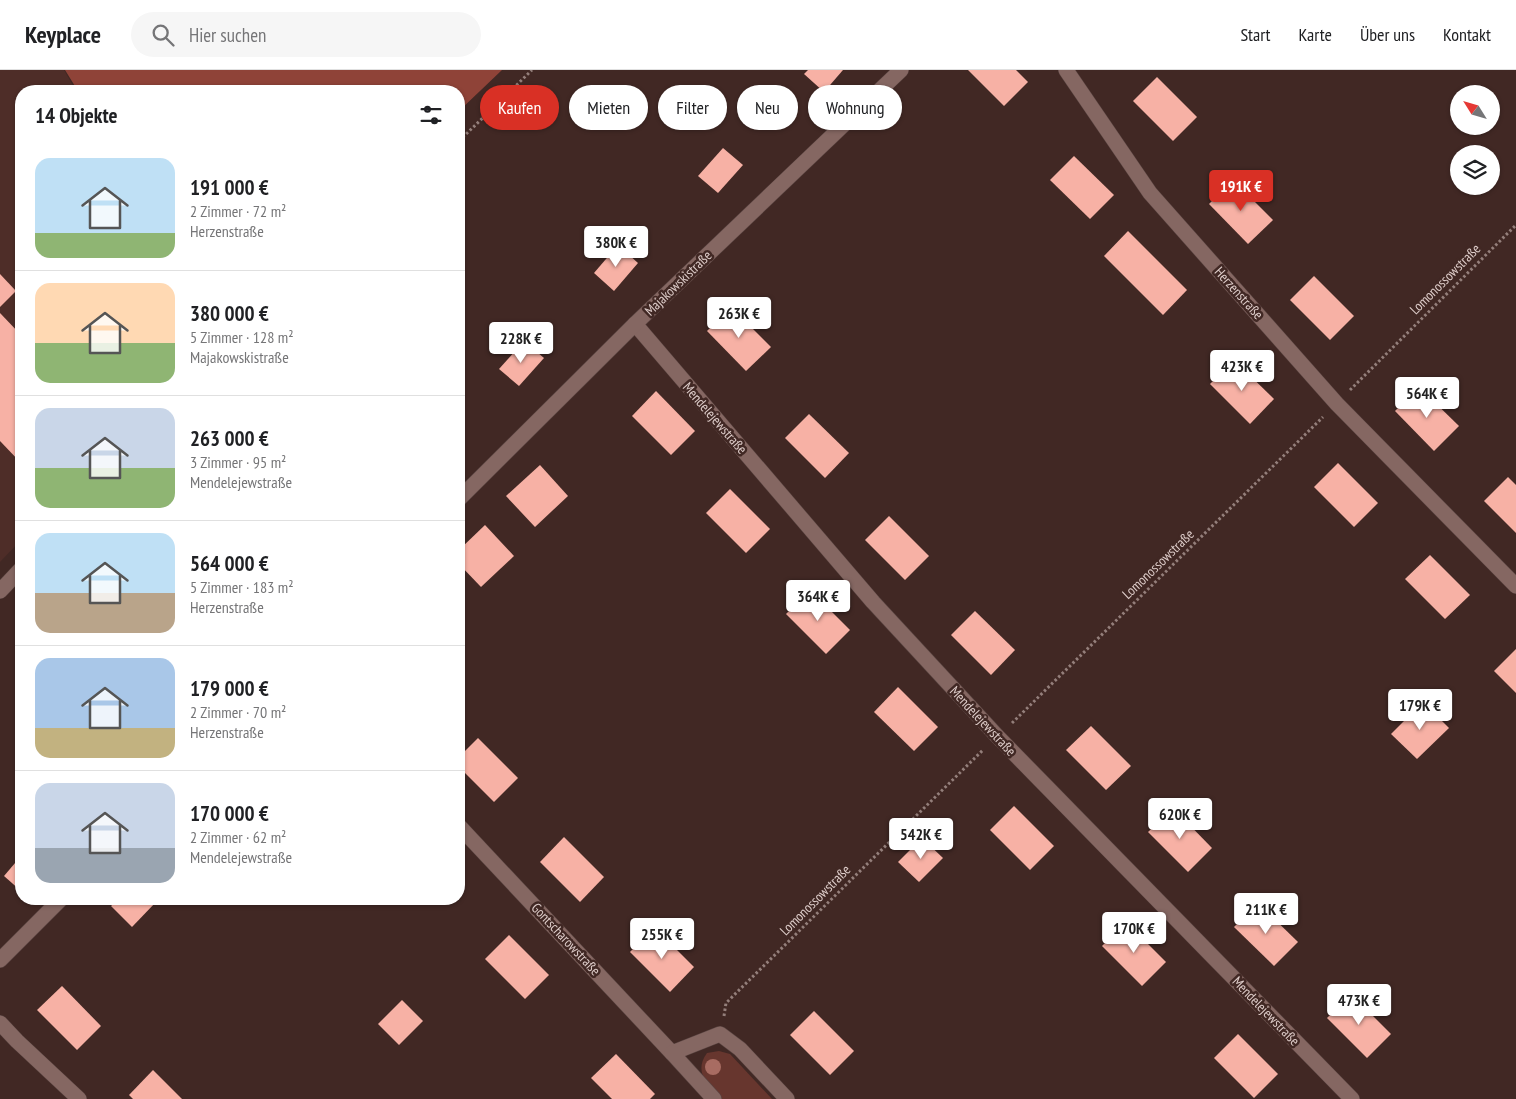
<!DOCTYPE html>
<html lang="de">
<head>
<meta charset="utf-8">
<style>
  body { margin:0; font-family:"PT Sans Narrow",sans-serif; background:#f6f6f6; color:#202124; height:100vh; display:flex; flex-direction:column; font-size:19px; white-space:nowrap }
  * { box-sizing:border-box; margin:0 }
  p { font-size:16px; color:#757577 }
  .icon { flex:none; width:28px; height:28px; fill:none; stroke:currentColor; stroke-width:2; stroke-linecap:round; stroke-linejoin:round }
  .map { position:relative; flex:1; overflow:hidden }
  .sheet { position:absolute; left:15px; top:15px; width:450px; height:820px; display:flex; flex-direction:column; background:#fff; border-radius:20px; box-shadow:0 1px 4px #0004 }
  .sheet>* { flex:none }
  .hud { position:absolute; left:480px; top:15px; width:475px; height:45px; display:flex; gap:10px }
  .needle { width:32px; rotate:307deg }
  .buttons { position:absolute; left:1450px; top:15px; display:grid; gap:10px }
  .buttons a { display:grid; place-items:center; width:50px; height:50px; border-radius:50%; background:#fff; box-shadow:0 1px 4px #0004; font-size:25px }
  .price { position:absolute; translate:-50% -42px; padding:0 11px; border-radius:5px; background:#fff; color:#222; font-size:16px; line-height:32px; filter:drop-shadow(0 1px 2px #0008) }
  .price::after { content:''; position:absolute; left:50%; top:30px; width:15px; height:11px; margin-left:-8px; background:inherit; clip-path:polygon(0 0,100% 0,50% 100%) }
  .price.selected { background:#d93025; color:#fff }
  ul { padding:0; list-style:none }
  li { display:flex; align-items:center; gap:15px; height:125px; padding:0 20px }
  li+li { border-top:1px solid #e0e0e0 }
  li span { display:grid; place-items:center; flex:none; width:140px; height:100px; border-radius:15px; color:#555 }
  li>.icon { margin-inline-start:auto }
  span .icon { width:60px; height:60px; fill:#fffc; stroke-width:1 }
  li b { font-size:21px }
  h2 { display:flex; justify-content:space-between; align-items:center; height:60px; padding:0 20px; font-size:21px }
  .chip { padding:0 18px; border-radius:22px; background:#fff; box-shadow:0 1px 4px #0004; font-size:18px; line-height:45px }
  .chip.selected { background:#d93025; color:#fff }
  header { display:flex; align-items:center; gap:30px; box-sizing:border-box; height:70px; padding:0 25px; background:#fff; border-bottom:1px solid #e0e0e0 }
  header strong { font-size:24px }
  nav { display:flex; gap:28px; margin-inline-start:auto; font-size:18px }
  .search { width:350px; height:45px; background:#f6f6f6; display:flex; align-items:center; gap:12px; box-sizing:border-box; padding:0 18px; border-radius:28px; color:#757577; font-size:19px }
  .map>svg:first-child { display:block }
  .built { fill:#4e2d28 }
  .green { fill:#67362e }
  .forest { fill:#8f4338 }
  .building { fill:#f7b1a5 }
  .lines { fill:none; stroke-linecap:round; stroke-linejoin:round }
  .street-casing { stroke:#5a4542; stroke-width:16 }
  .path { stroke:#947f7b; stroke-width:3; stroke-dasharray:2.5 2.5; stroke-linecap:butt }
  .street { stroke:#856762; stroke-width:15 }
  .tree { fill:#a86c62 }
  .labels { text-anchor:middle; stroke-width:5; stroke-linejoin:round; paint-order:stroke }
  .street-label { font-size:14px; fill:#decdca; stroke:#412824 }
</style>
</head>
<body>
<header>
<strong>Keyplace</strong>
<div class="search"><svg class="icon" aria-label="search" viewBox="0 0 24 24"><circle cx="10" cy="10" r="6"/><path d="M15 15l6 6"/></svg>Hier suchen</div>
<nav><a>Start</a><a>Karte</a><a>Über uns</a><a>Kontakt</a></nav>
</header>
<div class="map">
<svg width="1516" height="1029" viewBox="0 0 1516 1029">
  <rect width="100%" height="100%" fill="#412824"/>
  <path class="built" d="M0,0H64L76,21H21V470L0,492Z"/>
  <path class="green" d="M719,981L730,984L772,1029H721C708,1015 693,1002 707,983Z"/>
  <path class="forest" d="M65,0H502L459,41V21H78Z"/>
  <g class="building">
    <path d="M808,0H843L824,22L804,4Z"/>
    <path d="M968,0H1016L1028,12L1004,36Z"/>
    <path d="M1157,7L1197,47L1173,71L1133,31Z"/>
    <path d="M723,78L743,95L718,123L698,106Z"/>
    <path d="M1074,86L1114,125L1090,149L1050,110Z"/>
    <path d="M1233,110L1273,150L1248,174L1209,134Z"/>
    <path d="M1128,161L1187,220L1163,245L1104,186Z"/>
    <path d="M618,175L638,193L614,221L594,203Z"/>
    <path d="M0,204L16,221L0,237Z"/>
    <path d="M1314,206L1354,246L1330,270L1290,230Z"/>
    <path d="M731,237L771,277L746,301L707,261Z"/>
    <path d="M0,243L21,265V393L0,371Z"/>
    <path d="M524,271L544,288L519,316L499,299Z"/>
    <path d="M1234,290L1274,329L1250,354L1210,314Z"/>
    <path d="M1419,317L1459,356L1434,381L1395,341Z"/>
    <path d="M656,321L695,361L671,385L632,346Z"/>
    <path d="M809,344L849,383L825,408L785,368Z"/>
    <path d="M1338,393L1378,433L1354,457L1314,417Z"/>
    <path d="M540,395L568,426L535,457L506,426Z"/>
    <path d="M1508,407L1516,415V463L1484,431Z"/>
    <path d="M730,419L770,459L746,483L706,443Z"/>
    <path d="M889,446L929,486L905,510L865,470Z"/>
    <path d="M485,455L514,486L481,517L459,494V480Z"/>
    <path d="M1430,485L1470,525L1445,549L1405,509Z"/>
    <path d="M810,520L850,560L826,584L786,544Z"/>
    <path d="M975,541L1015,580L991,605L951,565Z"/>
    <path d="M1516,579V623L1494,601Z"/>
    <path d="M898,617L938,657L914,681L874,642Z"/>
    <path d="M1423,632L1449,658L1417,689L1391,664Z"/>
    <path d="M1091,656L1131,696L1106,720L1066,680Z"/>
    <path d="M478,668L518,708L494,732L459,697V687Z"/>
    <path d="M1014,736L1054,776L1030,800L990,760Z"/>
    <path d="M1173,738L1212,778L1188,802L1148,762Z"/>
    <path d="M564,767L604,807L580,832L540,792Z"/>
    <path d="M922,768L943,788L919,812L898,792Z"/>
    <path d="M21,786V821L4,806Z"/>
    <path d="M119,829H152L156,832L132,857L111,836Z"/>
    <path d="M1258,833L1298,872L1274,896L1234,857Z"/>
    <path d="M1126,852L1166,892L1142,916L1102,876Z"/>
    <path d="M654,857L694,897L670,922L630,882Z"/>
    <path d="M509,865L549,905L525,929L485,889Z"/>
    <path d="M62,916L101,956L77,980L37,940Z"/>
    <path d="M1351,924L1391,964L1367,988L1327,948Z"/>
    <path d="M402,930L423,951L399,975L378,954Z"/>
    <path d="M814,941L854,981L830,1005L790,965Z"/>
    <path d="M1238,964L1278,1004L1254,1028L1214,988Z"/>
    <path d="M616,984L655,1024L650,1029H612L591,1008Z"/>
    <path d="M153,1000L182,1029H133L129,1025Z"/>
  </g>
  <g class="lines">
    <g class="street-casing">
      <g id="street">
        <path d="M1066,0L1150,123L1337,334L1516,516"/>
        <path d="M635,254L873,532L997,666L1352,1029"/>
        <path d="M459,429L635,254L901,0"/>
        <path d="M0,521L21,499"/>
        <path d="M459,756L672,983L720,964L740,979L787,1029"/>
        <path d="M0,890L61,829"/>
        <path d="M0,953L17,971L79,1029"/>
        <path d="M672,983L714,1029"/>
      </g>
    </g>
    <g class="path">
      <path d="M459,71L532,0"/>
      <path d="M1350,320L1516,155"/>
      <path d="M1012,653L1323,347"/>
      <path d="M724,946L726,933L983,680"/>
    </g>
    <use href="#street" class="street"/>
  </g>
  <circle class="tree" cx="713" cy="997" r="8"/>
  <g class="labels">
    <g class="street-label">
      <text transform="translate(1445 209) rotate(-45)" y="5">Lomonossowstraße</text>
      <text transform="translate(678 213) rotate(-44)" y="5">Majakowskistraße</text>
      <text transform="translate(1239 223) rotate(48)" y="5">Herzenstraße</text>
      <text transform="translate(715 348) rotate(49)" y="5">Mendelejewstraße</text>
      <text transform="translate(1158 494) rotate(-44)" y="5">Lomonossowstraße</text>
      <text transform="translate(983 651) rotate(47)" y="5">Mendelejewstraße</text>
      <text transform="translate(815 830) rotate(-45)" y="5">Lomonossowstraße</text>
      <text transform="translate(566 869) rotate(47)" y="5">Gontscharowstraße</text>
      <text transform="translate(1266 941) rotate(46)" y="5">Mendelejewstraße</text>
    </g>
  </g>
</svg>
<div class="buttons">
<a><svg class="needle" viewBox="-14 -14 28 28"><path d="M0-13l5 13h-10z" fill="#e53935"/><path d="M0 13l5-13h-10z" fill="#757577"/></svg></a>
<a><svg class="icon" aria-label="layers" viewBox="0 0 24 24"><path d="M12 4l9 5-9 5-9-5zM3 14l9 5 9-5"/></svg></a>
</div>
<b class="price selected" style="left:1241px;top:142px">191K €</b>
<b class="price" style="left:616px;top:198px">380K €</b>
<b class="price" style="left:739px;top:269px">263K €</b>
<b class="price" style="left:521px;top:294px">228K €</b>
<b class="price" style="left:1242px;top:322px">423K €</b>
<b class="price" style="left:1427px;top:349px">564K €</b>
<b class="price" style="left:818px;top:552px">364K €</b>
<b class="price" style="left:1420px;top:661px">179K €</b>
<b class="price" style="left:1180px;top:770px">620K €</b>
<b class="price" style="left:921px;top:790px">542K €</b>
<b class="price" style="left:1266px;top:865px">211K €</b>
<b class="price" style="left:1134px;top:884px">170K €</b>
<b class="price" style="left:662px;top:890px">255K €</b>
<b class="price" style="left:1359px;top:956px">473K €</b>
<div class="hud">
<a class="chip selected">Kaufen</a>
<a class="chip">Mieten</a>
<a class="chip">Filter</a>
<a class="chip">Neu</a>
<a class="chip">Wohnung</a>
</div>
<section class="sheet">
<h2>14 Objekte<svg class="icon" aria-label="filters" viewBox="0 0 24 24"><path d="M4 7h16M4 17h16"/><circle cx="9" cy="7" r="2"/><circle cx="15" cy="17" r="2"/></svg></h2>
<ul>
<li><span style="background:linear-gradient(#bfe0f5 75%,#8fb573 0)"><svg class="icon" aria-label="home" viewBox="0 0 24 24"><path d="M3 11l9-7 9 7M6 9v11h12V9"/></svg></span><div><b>191 000 €</b><p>2 Zimmer · 72 m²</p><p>Herzenstraße</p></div></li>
<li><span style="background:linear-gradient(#ffd9b3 60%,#8fb573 0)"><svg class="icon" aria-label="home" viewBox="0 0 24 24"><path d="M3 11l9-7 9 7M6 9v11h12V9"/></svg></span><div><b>380 000 €</b><p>5 Zimmer · 128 m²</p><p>Majakowskistraße</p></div></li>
<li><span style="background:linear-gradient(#c9d6e8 60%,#8fb573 0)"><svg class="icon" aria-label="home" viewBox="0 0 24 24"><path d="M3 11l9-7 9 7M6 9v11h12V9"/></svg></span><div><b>263 000 €</b><p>3 Zimmer · 95 m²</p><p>Mendelejewstraße</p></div></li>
<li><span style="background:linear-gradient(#bfe0f5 60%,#b9a48a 0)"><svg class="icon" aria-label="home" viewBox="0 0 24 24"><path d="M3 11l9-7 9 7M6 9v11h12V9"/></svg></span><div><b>564 000 €</b><p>5 Zimmer · 183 m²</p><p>Herzenstraße</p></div></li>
<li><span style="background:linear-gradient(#a9c7e8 70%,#c2b280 0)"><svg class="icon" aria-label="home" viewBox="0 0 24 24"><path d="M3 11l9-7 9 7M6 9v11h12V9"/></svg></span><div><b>179 000 €</b><p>2 Zimmer · 70 m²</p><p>Herzenstraße</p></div></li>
<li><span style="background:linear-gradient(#c9d6e8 65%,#9aa5b1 0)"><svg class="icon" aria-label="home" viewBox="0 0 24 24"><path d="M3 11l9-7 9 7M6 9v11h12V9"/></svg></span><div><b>170 000 €</b><p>2 Zimmer · 62 m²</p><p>Mendelejewstraße</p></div></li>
</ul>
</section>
</div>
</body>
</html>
